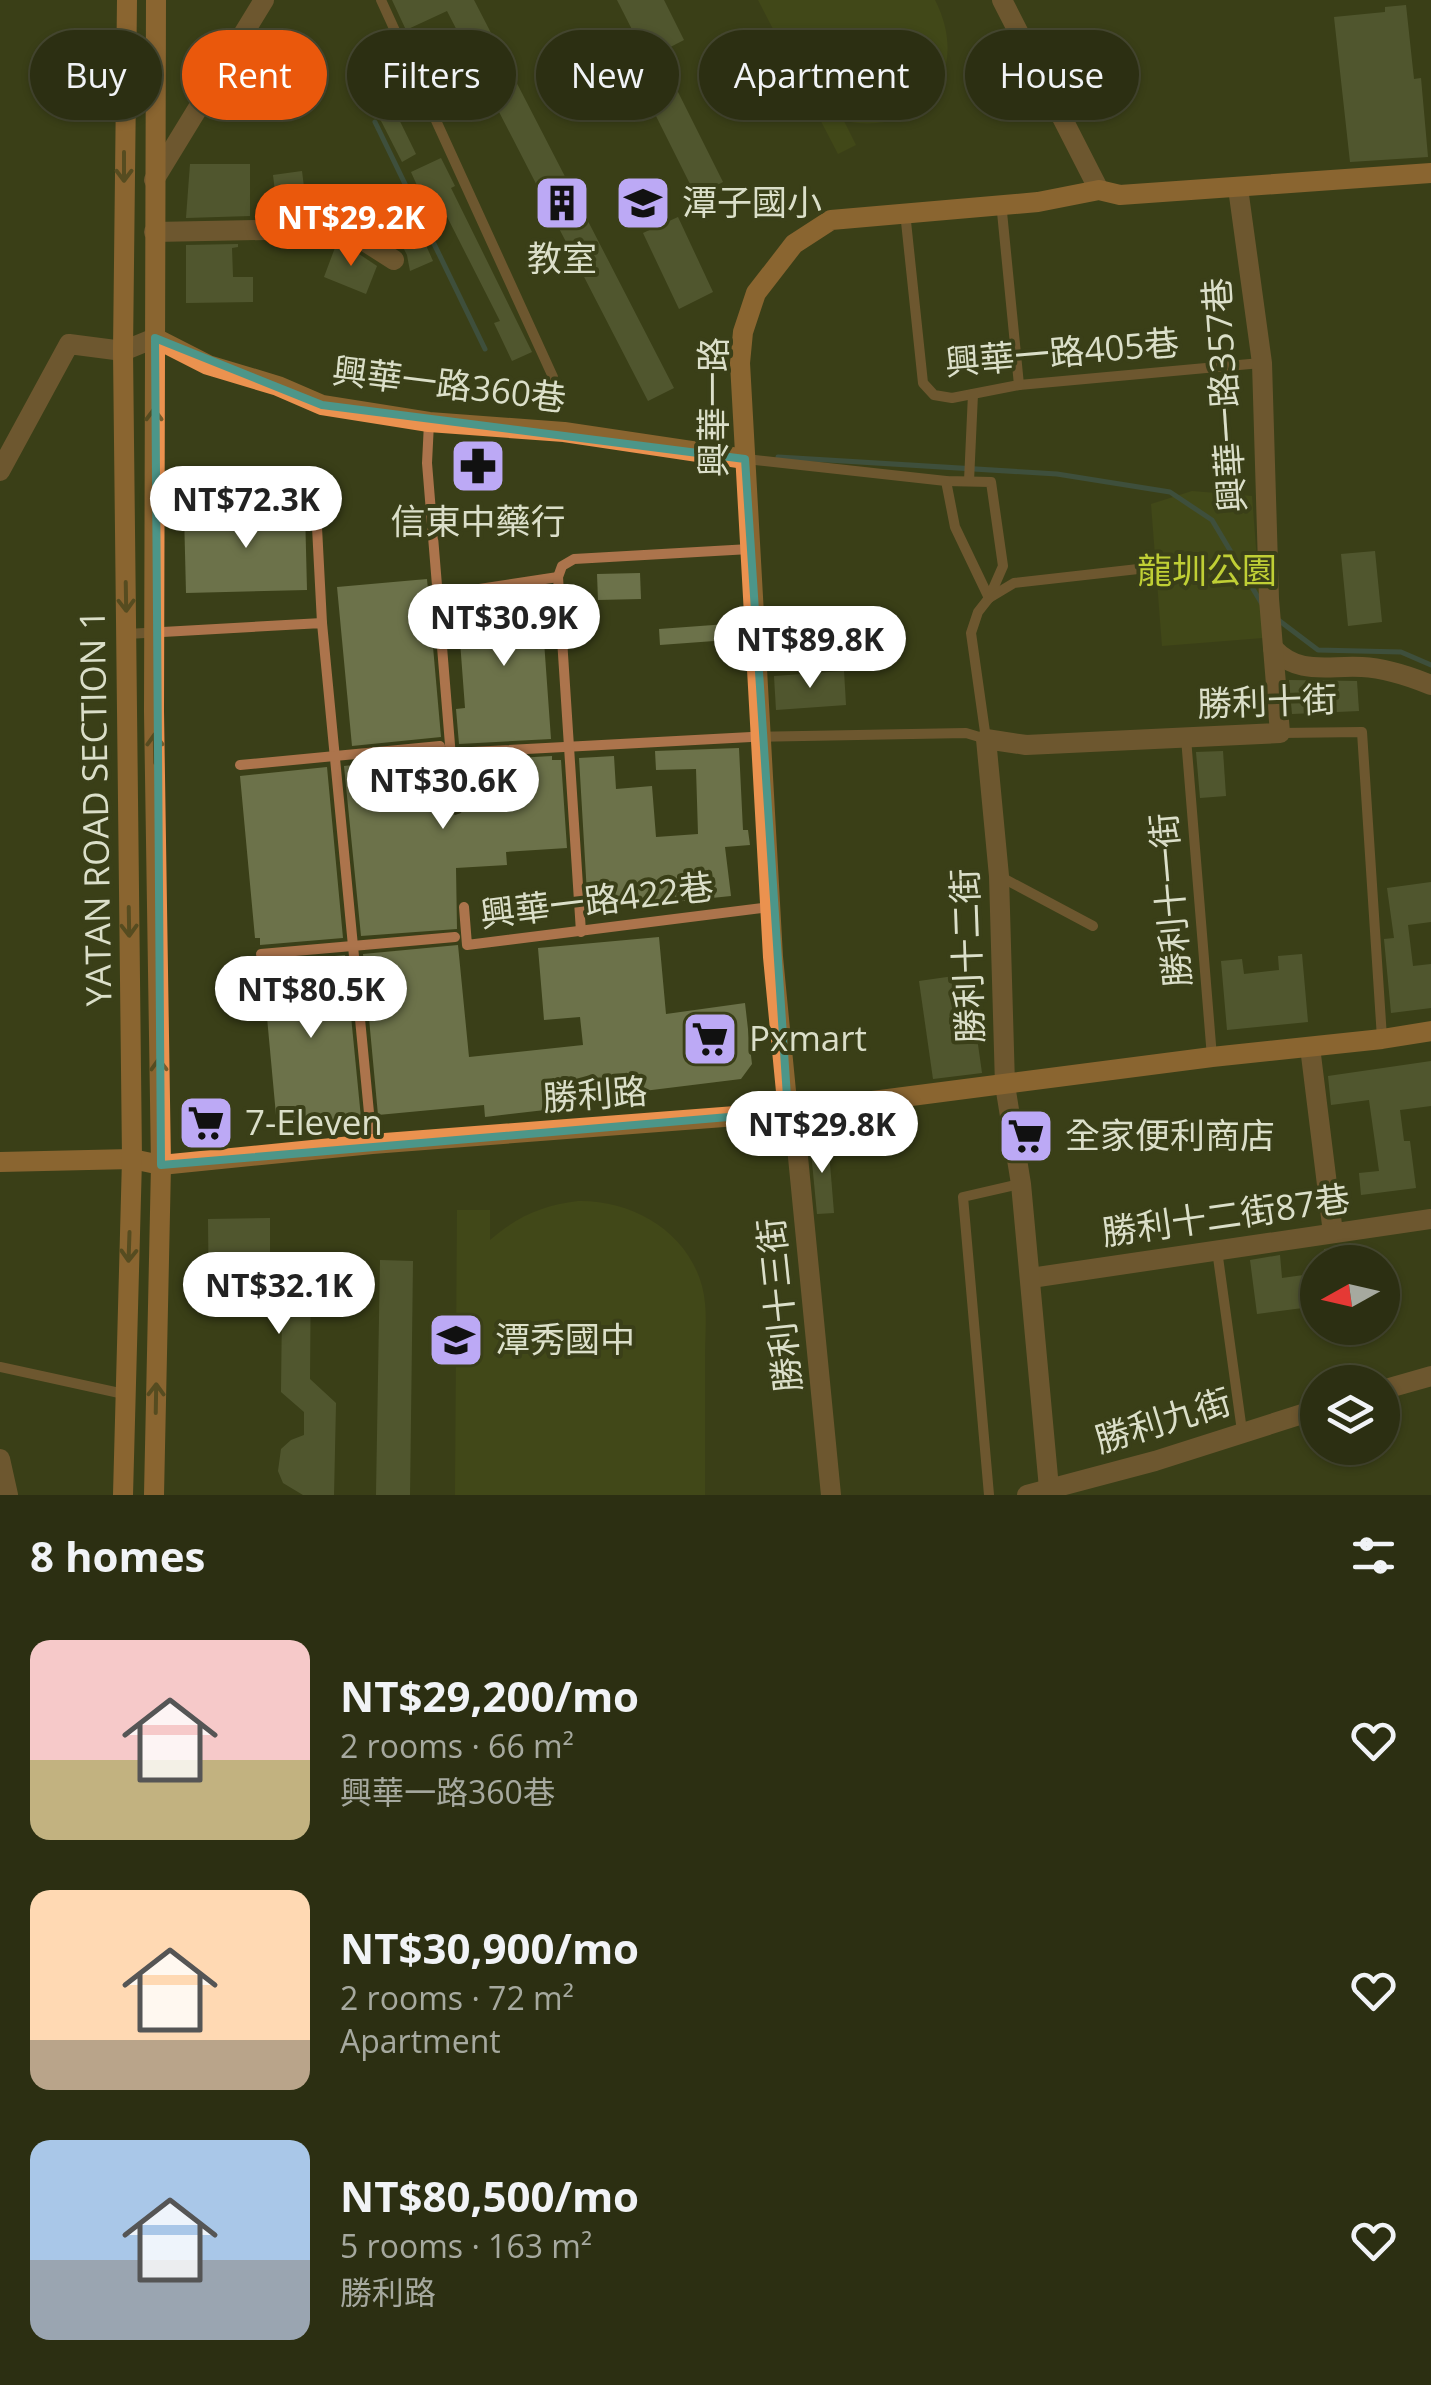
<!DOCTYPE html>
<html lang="en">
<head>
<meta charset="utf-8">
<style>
  body { margin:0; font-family:"Open Sans","Noto Sans TC",sans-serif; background:#34371b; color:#f1f3f6; height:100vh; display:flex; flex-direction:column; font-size:38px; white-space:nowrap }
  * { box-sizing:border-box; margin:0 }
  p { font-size:32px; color:#a6a99f }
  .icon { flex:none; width:55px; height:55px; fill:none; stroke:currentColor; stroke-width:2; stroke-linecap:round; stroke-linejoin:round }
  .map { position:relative; height:1495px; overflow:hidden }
  .sheet { display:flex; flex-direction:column; background:#2c2f12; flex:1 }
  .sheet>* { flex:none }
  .guide { position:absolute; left:30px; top:30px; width:1372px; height:90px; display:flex; gap:20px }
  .needle { width:65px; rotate:262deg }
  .controls { position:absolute; left:1300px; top:1245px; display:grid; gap:20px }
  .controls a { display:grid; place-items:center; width:100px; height:100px; border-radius:50%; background:#2c2f12; box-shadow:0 2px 8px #0004,0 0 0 2px #484a32; font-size:50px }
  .price { position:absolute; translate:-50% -85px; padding:0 22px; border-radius:35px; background:#fff; color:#222; font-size:32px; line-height:65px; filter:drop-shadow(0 2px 5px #0008) }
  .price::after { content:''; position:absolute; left:50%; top:60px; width:30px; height:22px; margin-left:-15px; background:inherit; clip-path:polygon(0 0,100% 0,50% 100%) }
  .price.on { background:#ea580c; color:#fff }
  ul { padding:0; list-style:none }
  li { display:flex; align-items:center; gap:30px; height:250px; padding:0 30px }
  li span { display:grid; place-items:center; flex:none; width:280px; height:200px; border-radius:20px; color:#555 }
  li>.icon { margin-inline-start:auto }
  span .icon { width:120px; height:120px; fill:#fffc; stroke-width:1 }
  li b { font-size:42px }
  h2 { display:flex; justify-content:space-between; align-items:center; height:120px; padding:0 30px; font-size:42px }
  .tag { padding:0 35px; border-radius:45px; background:#2c2f12; box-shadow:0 2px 8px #0004,0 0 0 2px #484a32; font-size:35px; line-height:90px }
  .tag.on { background:#ea580c; color:#fff }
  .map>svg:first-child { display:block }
  .green { fill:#4b5219 }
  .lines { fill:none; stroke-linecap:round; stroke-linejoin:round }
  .stream { stroke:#446268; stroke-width:5 }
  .building { fill:#6c724a }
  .lane { stroke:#ac744c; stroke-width:10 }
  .street { stroke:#ac744c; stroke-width:20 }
  .secondary { stroke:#eb924f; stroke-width:20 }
  .oneway { stroke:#785c2b }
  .marked { fill:none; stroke:#4c9689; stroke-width:8; stroke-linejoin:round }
  .labels { text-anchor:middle; stroke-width:8; stroke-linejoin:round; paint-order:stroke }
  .poi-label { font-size:35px; fill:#dbdfc9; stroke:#3a3f18; text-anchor:start }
  .street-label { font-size:35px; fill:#dbdfc9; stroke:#3a3f18 }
  .park-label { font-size:35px; fill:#c0cf35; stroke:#3a3f18 }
</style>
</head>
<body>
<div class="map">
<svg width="1431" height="1495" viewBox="0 0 1431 1495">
  <rect width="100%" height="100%" fill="#3a3f18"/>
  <g class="green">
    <path d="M758,0H935C972,72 923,137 844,121L856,145L838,154Z"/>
    <path d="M1192,491L1252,496L1263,638L1162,646L1151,504Z"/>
    <path d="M578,1201C632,1200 687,1231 702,1286C708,1308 705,1333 705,1356C705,1402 705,1449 705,1495H455L457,1210H490V1240C516,1217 543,1205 578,1201Z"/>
  </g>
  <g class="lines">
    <g class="stream">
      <path d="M375,122L485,349"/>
      <path d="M778,457L1057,474L1170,492L1212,520L1262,604"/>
      <path d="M1277,619L1318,650L1401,652L1431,665"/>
    </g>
  </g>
  <g class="building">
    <path d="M392,0H474L674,388L648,401L447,11L406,30Z"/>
    <path d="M617,0H664L684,40L647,59Z"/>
    <path d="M1406,5L1414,79L1421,78L1428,157L1350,162L1334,17L1385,12V7Z"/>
    <path d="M666,68L723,182L696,196L639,82Z"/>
    <path d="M392,105L416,154L402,162L377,113Z"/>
    <path d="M441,158L455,186L451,188L532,352L512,361L494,323L500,321L436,195L424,201L411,172Z"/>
    <path d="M190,164H250V216L186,218Z"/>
    <path d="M302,171L305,195L315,194L318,215L278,216L273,175Z"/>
    <path d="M407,203L433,261L410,271L407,255L385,212Z"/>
    <path d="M678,217L713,292L679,309L643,233Z"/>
    <path d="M238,244V247L232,248L233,277H253V302L186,303V245Z"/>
    <path d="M336,245L353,250L377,266L366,294L324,277Z"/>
    <path d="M300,507L305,510L307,590L186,593L184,513Z"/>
    <path d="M1375,551L1382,622L1348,626L1341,554Z"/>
    <path d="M640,573L641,599L598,600L597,574Z"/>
    <path d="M427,579L441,737L352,746L337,587Z"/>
    <path d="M548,588L550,613H542L551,739L459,744L456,709L465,708L457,601L513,597V593Z"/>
    <path d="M727,624L728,640L660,645L659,629Z"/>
    <path d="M844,671L846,705L776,710L774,676Z"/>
    <path d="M1289,680L1357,681L1359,711L1292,714Z"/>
    <path d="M739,748L743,830H748L750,845L725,847L731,896L588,911L579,758L614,756L616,789L652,786L656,837L698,834L696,769L656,770L655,751Z"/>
    <path d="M1223,751L1226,796L1200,798L1196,752Z"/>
    <path d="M442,754L446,808L455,815L461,813L464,806L460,761L552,756V760H561L567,848L506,852L507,865L456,868L457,929L361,936L344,766Z"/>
    <path d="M327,767L343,938L260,945V938H255L240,776Z"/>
    <path d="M1431,882V922L1408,925L1413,966L1431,964V1008L1391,1013L1384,939L1394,938L1387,888Z"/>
    <path d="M659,937L666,1014L745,1003L752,1064L741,1079L579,1099L580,1106L485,1117L484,1105L378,1115L363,954L458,945L469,1057L583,1045L580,1017L544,1020L538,948Z"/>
    <path d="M1302,954L1308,1022L1227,1030L1221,961L1242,959L1244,974L1279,970L1278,956Z"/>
    <path d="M345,955L361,1118L277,1126L262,963Z"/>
    <path d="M968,974L982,1073L933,1079L919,981Z"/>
    <path d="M1431,1061V1106L1400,1110L1404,1141H1410L1416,1188L1361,1195L1359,1173L1379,1171L1369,1100L1331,1105L1328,1076Z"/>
    <path d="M828,1139L834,1213L817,1214L810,1141Z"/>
    <path d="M270,1218V1252L311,1253L310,1379L336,1403L334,1495H303L283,1483L278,1471L281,1449L291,1440L304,1435V1412L281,1392L282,1308L209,1310L208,1219Z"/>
    <path d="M1358,1244L1360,1262H1325L1324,1249Z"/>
    <path d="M1280,1255L1282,1278L1318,1273V1306L1257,1314L1250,1260Z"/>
    <path d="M380,1260L413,1261L410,1495H376Z"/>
  </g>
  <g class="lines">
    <g class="lane">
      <path d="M381,0L553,377"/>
      <path d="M905,212L923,383L934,395L952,398L1019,385L1261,363"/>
      <path d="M1002,212L1019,385"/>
      <path d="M429,423L427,463L455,806"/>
      <path d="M746,459L946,481L991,482L1003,566L989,598"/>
      <path d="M946,481L955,527L989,598"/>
      <path d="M969,481L973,394"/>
      <path d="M155,506L303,498L316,508L322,623"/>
      <path d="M440,595L558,577"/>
      <path d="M127,634L322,623L372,1144"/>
      <path d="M1280,733L1362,732L1382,1038"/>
      <path d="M1186,738L1212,1057"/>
      <path d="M452,753L751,737L966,733L986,739L971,633L978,612L989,598L1014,583L1156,567"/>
      <path d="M240,765L440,746"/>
      <path d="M1001,877L1093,926"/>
      <path d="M464,907L467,945L770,907"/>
      <path d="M581,932L558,577L562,566L574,559L750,549"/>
      <path d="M261,954L455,937"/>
      <path d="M1217,1250L1242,1431"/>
      <path d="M0,1367L124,1394"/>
      <path d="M989,1495L963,1197L1020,1184"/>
    </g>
    <g class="street">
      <path d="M1002,0L1099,190"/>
      <path d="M154,180L264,0"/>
      <path d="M154,232L316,229L350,232L394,260"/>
      <path d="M0,471L69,344L123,351L155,338"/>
      <path d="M1273,648C1299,676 1327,665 1362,667C1385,668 1409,676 1431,685"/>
      <path d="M1310,1047L1333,1233"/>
      <path d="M788,1112L794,1116L831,1495"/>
      <path d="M1031,1278L1431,1219"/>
      <path d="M1382,1390L1431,1376"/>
      <path d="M0,1459L8,1495"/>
      <path d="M1049,1488L1021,1184L1005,1085L999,876L986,739L1026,745L1280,733L1269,599L1262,363L1238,188"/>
      <path d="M1027,1495L1155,1461L1318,1409"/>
    </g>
    <g class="secondary">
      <path d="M155,338L208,365L278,386L322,405L429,422L564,432L745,459"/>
      <path d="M788,1112L773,957L740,363L743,332L756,293L794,244L831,220L1038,202L1099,190L1120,195L1431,173"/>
      <path d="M0,1162L132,1159L161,1165L372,1144L788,1112L1212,1057L1382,1039L1431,1031"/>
      <path d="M123,1495L132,1159L123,351L127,0"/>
      <path d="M154,1495L161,1165L154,711L156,0"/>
    </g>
  </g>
  <defs><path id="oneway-shaft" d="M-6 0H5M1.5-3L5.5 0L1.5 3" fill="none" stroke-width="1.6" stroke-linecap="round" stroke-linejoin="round" transform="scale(2.5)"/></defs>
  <g class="oneway">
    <use href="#oneway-shaft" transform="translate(124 167) rotate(90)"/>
    <use href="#oneway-shaft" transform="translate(154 423) rotate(-90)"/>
    <use href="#oneway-shaft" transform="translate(126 597) rotate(89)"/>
    <use href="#oneway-shaft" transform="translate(155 748) rotate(-91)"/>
    <use href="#oneway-shaft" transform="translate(129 922) rotate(89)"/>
    <use href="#oneway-shaft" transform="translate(159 1073) rotate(-91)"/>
    <use href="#oneway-shaft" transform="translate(129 1247) rotate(92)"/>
    <use href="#oneway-shaft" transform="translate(156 1398) rotate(-89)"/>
  </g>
  <path d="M0 0H1431V1495H0ZM155,338L322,405L745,459L788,1112L161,1165Z" fill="#3a3f18" fill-opacity=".55" fill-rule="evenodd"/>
  <path class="marked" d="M155,338L322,405L745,459L788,1112L161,1165Z"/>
  <defs>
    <g id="building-square" transform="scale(2.875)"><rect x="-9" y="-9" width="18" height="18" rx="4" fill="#bca9f5" stroke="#3a3f18"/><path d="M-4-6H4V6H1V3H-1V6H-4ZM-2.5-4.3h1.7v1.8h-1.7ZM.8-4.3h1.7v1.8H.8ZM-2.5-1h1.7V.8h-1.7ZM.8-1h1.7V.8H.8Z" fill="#111"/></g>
    <g id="school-square" transform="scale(2.875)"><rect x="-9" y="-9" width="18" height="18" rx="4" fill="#bca9f5" stroke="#3a3f18"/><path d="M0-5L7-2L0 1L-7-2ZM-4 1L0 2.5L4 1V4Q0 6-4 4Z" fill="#111"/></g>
    <g id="pharmacy-square" transform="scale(2.875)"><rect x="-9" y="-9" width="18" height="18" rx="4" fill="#bca9f5" stroke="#3a3f18"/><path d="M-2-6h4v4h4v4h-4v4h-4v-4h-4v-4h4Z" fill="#111"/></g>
    <g id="supermarket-square" transform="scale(2.875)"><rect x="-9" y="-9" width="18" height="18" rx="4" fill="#bca9f5" stroke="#3a3f18"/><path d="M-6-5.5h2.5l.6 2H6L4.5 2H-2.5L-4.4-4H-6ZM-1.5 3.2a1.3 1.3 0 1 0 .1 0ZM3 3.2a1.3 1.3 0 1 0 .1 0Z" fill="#111"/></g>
  </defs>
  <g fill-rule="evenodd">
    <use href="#building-square" x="562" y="203"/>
    <use href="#school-square" x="643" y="203"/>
    <use href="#pharmacy-square" x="478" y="466"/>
    <use href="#supermarket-square" x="710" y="1039"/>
    <use href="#supermarket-square" x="206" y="1123"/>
    <use href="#supermarket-square" x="1026" y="1136"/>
    <use href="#school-square" x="456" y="1340"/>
  </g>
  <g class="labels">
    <g class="poi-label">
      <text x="682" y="215">潭子國小</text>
      <text x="562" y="271" text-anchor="middle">教室</text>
      <text x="478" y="534" text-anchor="middle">信東中藥行</text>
      <text x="749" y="1051">Pxmart</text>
      <text x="245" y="1135">7-Eleven</text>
      <text x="1065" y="1148">全家便利商店</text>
      <text x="495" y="1352">潭秀國中</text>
    </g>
    <g class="street-label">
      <text transform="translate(1062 353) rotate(-5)" y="12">興華一路405巷</text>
      <text transform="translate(449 385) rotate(7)" y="12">興華一路360巷</text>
      <text transform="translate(1225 395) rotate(-94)" y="12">興華一路357巷</text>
      <text transform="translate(714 407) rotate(-90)" y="12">興華一路</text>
      <text transform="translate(1267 702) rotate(-2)" y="12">勝利十街</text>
      <text transform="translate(96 808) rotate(-91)" y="12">YATAN ROAD SECTION 1</text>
      <text transform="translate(1171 900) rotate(-95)" y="12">勝利十一街</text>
      <text transform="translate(597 901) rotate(-7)" y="12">興華一路422巷</text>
      <text transform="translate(968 956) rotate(-92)" y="12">勝利十二街</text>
      <text transform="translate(595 1095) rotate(-4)" y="12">勝利路</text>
      <text transform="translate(1226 1216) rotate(-8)" y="12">勝利十二街87巷</text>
      <text transform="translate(780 1305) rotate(-96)" y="12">勝利十三街</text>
      <text transform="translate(1163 1421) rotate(-17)" y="12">勝利九街</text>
    </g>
    <g class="park-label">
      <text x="1207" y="583">龍圳公園</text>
    </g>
  </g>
</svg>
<div class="controls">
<a><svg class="needle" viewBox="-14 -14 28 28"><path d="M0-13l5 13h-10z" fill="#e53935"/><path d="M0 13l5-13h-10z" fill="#a6a99f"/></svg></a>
<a><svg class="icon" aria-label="layers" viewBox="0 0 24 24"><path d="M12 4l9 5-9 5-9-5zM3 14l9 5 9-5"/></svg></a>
</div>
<b class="price on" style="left:351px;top:269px">NT$29.2K</b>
<b class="price" style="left:246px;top:551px">NT$72.3K</b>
<b class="price" style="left:504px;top:669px">NT$30.9K</b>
<b class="price" style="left:810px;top:691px">NT$89.8K</b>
<b class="price" style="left:443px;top:832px">NT$30.6K</b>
<b class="price" style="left:311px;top:1041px">NT$80.5K</b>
<b class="price" style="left:822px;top:1176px">NT$29.8K</b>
<b class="price" style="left:279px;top:1337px">NT$32.1K</b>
<div class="guide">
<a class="tag">Buy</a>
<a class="tag on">Rent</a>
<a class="tag">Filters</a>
<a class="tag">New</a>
<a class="tag">Apartment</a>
<a class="tag">House</a>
</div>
</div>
<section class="sheet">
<h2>8 homes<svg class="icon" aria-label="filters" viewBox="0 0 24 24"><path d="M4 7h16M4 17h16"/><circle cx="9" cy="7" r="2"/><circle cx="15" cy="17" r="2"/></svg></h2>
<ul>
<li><span style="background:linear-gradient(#f6c9c9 60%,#c2b280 0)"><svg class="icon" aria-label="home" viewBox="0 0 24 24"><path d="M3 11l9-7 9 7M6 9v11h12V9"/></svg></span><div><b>NT$29,200/mo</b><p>2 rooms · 66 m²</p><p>興華一路360巷</p></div><svg class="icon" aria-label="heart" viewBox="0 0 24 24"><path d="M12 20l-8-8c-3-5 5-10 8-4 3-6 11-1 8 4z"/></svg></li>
<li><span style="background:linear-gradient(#ffd9b3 75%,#b9a48a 0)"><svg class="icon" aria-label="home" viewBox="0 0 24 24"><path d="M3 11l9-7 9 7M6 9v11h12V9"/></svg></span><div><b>NT$30,900/mo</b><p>2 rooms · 72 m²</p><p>Apartment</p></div><svg class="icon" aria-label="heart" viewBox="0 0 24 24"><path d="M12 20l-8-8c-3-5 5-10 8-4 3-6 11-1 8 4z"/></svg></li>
<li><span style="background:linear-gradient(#a9c7e8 60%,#9aa5b1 0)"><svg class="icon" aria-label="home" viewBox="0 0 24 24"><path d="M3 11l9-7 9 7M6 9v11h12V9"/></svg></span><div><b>NT$80,500/mo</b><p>5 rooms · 163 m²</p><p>勝利路</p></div><svg class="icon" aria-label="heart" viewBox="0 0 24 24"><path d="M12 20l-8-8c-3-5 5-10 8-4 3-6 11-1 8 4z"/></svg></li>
</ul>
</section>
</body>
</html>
